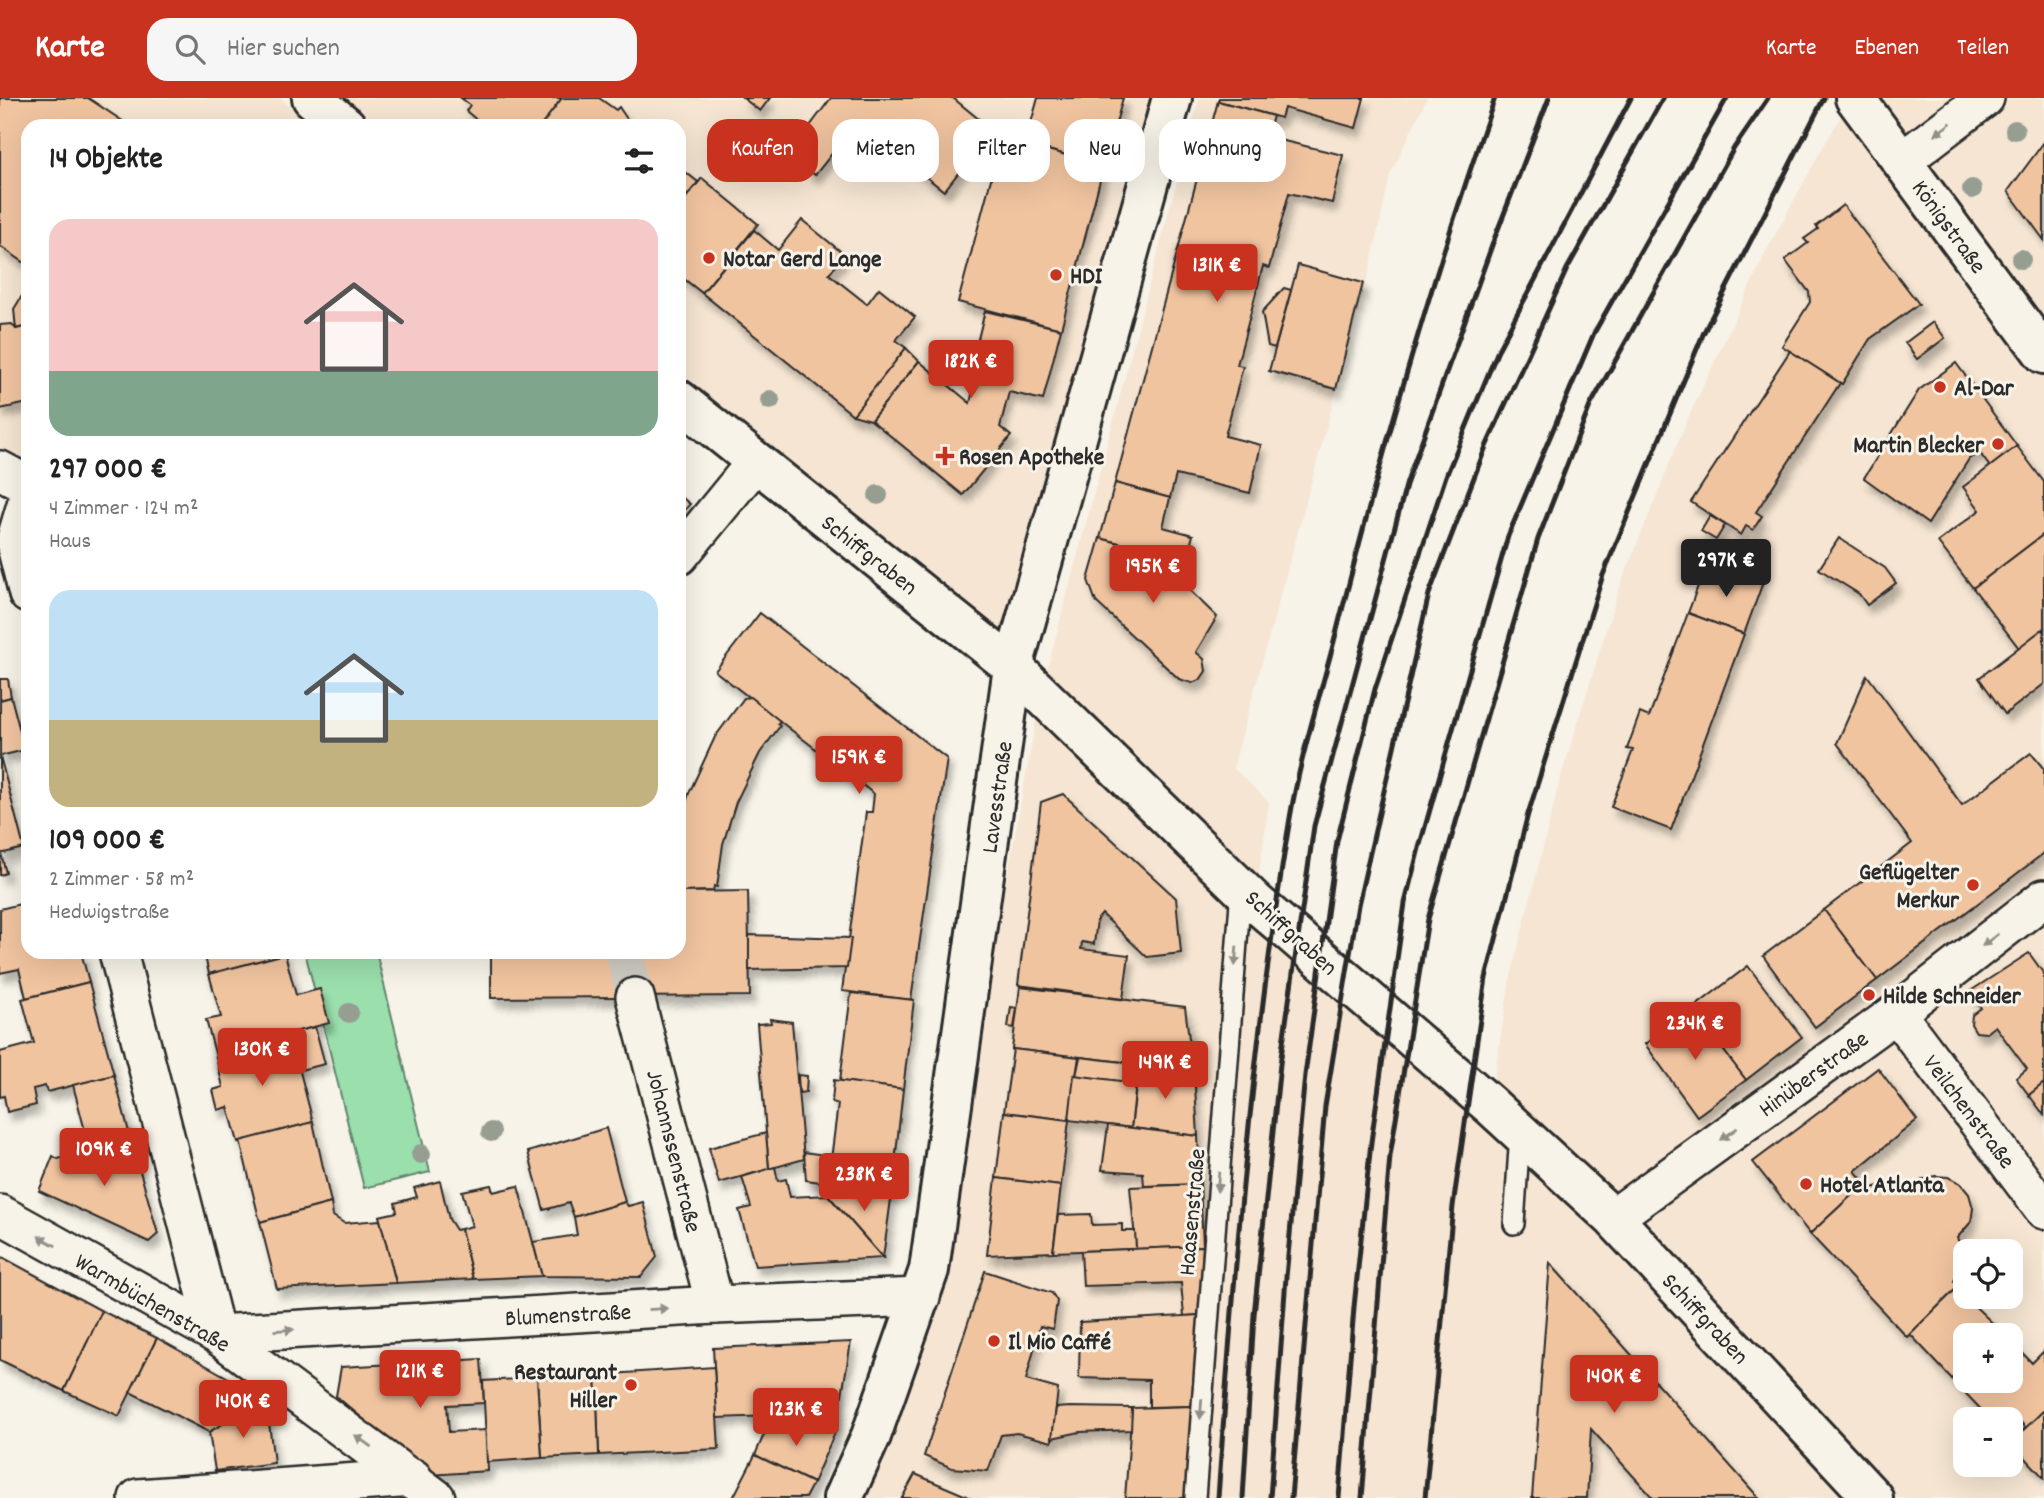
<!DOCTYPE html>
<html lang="de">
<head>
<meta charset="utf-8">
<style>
  body { margin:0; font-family:Dekko,sans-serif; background:#f6f6f6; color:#222; height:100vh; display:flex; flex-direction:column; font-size:26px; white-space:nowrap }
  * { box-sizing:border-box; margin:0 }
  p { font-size:23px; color:#767676 }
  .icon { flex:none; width:38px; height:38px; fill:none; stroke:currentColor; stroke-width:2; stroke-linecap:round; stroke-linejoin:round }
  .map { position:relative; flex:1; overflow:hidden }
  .sheet { position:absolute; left:21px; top:21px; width:665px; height:840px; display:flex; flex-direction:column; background:#fff; border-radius:21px; box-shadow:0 7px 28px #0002 }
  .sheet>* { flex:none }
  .top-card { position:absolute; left:707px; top:21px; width:665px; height:63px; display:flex; gap:14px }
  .fabs { position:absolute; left:1953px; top:1141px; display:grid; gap:14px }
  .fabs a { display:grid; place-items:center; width:70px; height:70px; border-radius:14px; background:#fff; box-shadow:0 7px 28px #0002; font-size:35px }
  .price { position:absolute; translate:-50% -60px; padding:0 16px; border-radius:7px; background:#c8321e; color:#fff; font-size:23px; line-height:46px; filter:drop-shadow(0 2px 4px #0008) }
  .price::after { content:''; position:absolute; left:50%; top:42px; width:21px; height:16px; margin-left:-10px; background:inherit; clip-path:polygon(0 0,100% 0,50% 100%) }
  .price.selected { background:#222; color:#fff }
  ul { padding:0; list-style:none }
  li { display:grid; align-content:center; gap:14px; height:371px; padding:0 28px }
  li span { display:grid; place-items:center; height:217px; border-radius:21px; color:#555 }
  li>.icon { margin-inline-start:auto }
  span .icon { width:126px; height:126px; fill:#fffc; stroke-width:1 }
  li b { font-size:30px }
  h2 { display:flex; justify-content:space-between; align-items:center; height:84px; padding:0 28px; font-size:30px }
  .chip { padding:0 24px; border-radius:21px; background:#fff; box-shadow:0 7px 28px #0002; font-size:24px; line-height:63px }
  .chip.selected { background:#c8321e; color:#fff }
  header { display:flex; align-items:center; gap:42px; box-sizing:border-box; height:98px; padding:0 35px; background:#c8321e; color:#fff }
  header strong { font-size:33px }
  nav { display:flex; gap:38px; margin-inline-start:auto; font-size:24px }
  .search { width:490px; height:63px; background:#f6f6f6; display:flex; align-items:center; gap:18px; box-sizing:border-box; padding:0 24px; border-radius:21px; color:#767676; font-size:26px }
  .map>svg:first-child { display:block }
  .built { fill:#f5e5d2; fill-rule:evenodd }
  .green { fill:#9adfac; stroke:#62856c; stroke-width:2 }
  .building { fill:#f1c4a0; stroke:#2b2b2b; stroke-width:2; filter:url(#shadow) }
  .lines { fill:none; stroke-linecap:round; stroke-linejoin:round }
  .street-tunnel { stroke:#cecbc2; stroke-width:37; stroke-dasharray:37 18; stroke-linecap:butt }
  .lane-casing { stroke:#2b2b2b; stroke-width:24 }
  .street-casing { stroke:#2b2b2b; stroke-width:42 }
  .secondary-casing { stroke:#2b2b2b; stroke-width:44 }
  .lane { stroke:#f7f3e8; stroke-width:19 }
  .street { stroke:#f7f3e8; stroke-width:37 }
  .secondary { stroke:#f7f3e8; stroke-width:38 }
  .rail { stroke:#2b2b2b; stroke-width:5 }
  .tree { fill:#969e92 }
  .oneway { fill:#918f8a }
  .poi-dot { fill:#c8321e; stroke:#f7f3e8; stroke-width:2.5 }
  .labels { text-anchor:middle; stroke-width:6; stroke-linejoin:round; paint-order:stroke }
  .street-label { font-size:24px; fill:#2b2b2b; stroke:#f7f3e8 }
  .poi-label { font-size:24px; font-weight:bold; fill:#2b2b2b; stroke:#f7f3e8; text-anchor:start }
</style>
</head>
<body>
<header>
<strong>Karte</strong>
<div class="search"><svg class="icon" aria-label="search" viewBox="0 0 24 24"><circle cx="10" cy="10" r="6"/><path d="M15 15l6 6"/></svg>Hier suchen</div>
<nav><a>Karte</a><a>Ebenen</a><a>Teilen</a></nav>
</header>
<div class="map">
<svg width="2044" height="1400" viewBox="0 0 2044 1400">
  <defs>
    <filter id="shadow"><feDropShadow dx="4.5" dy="8" stdDeviation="3.5" flood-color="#0004"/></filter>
  </defs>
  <rect width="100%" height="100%" fill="#f7f3e8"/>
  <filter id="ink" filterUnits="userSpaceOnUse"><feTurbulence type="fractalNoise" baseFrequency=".0143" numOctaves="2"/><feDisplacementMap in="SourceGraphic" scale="14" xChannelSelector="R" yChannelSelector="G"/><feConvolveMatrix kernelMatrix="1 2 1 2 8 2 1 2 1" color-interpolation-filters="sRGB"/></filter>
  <g filter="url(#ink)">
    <g class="built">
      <path d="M0,0H280L314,28H28V387L0,372Z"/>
      <path d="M312,0H1172L1013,569L679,302V28H346Z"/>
      <path d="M1199,0H1427L1390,77L1370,170L1233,670L1269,704L1255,804L1490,1006L1510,882L1560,682L1618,494L1685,327L1767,152L1822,51L1852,0H2044V1400H850L935,1173L1041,595ZM1965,1153H2011V1199H1965ZM1965,1237H2011V1283H1965ZM1965,1321H2011V1367H1965Z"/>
    </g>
    <path class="green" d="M305,854H376L430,1074L364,1090Z"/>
    <g class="building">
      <path d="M0,0H88L130,28H28V167L0,148Z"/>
      <path d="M461,0H562L541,28H495L488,23L484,28L466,13L470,7Z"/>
      <path d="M562,0H599L616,12L619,9L629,24L627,28H541Z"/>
      <path d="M743,0H770L760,13Z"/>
      <path d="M831,0H953L992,32L944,93L857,24L815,77L789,56Z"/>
      <path d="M1038,0H1123L1104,67L1025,46Z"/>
      <path d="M1219,0H1364L1356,30L1284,10L1281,20L1218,3Z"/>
      <path d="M1218,3L1273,18L1267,39L1343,57L1332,105L1289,95L1269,170L1263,168L1237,267L1243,268L1225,338L1261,347L1250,395L1176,377L1170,400L1115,385Z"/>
      <path d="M1002,40L1104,67L1061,231L958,204Z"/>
      <path d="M2044,44V142L2008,93Z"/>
      <path d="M679,69L698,84L679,108Z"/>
      <path d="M702,80L758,126L702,195L679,177V108Z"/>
      <path d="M1843,107L1919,206L1870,241L1842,286L1782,248L1810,204L1809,194L1785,162L1808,145L1804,141L1818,131L1816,128Z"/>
      <path d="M802,122L845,157L829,176L867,206L879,190L915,219L896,242L906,250L853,317L702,195L754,132L778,152Z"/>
      <path d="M1298,167L1363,185L1336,291L1269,273Z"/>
      <path d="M28,188V228L16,231L14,211Z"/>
      <path d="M1284,190L1291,192L1275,250L1268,248L1262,214Z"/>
      <path d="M985,213L1061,231L1043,302L1009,294L1000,329L1011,338L963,397L871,322L919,263L970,305L975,284L968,281Z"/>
      <path d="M1933,224L1945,240L1917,261L1905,245Z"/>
      <path d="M12,226L16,231L28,228V305L0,311V227Z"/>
      <path d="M906,250L919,263L871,322L853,317Z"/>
      <path d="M1790,253L1840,285L1756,414L1762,418L1753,432L1746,428L1741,437L1691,404Z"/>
      <path d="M1956,265L2017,348L1990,369L1979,354L1969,361L1928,426L1864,380L1919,292Z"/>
      <path d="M2017,348L2044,384V436L1973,490L1938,444L1980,412L1963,389Z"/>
      <path d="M1115,385L1170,400L1163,429L1193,437L1186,463L1100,440Z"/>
      <path d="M679,397L690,406L679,419Z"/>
      <path d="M1710,418L1725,427L1716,442L1701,433Z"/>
      <path d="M2044,436V530L2019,550L1973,490Z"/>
      <path d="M1100,440L1186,463L1180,483L1217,519L1196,554L1204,561L1206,573L1200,582L1192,585L1179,581L1096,504L1088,482Z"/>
      <path d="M1839,440L1885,470L1896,485L1867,507L1859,496L1819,471Z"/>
      <path d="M1725,470L1763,484L1744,536L1688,515L1702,477Z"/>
      <path d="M760,515L947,661L911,902L842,893L866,714H872L874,696L715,573Z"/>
      <path d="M1688,515L1744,536L1671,732L1611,709L1633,652L1627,651L1640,615L1649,619Z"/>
      <path d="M2044,530V586L2005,616L1979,580Z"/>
      <path d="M1867,577L1962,707L2031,655L2044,671V755L1877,882L1824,812L1912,745L1837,645Z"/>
      <path d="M0,581H8L11,599L0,602Z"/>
      <path d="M11,599L25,652L0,658L24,750L0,756V602Z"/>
      <path d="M750,599L780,623L777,626L780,628L760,655L736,704L723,746L717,789L714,788L713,793L679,794V728L689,695L715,639L744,600Z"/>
      <path d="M1063,696L1176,800L1181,855L1147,859L1102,816L1097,822L1094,846L1082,844L1081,851L1129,857L1123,901L1018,887L1041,704Z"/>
      <path d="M1,755L6,775L0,777V756Z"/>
      <path d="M748,793L750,898L491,900V854H679V794Z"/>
      <path d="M28,804V854H81L89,884L26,900L19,871L0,875V811Z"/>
      <path d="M1824,812L1877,882L1815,929L1763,858Z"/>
      <path d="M749,837L851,840L847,870L749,872Z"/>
      <path d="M204,854H285V856L209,876Z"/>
      <path d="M2029,855L2044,876V985L2029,997L2016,980L2027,971L1995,928L1986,935L1976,934L1971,926L1972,917L1981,910L1969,894Z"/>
      <path d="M285,856L296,897L320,891L329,925L215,955L206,922L221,919L209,876Z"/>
      <path d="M1748,868L1802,939L1746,982L1692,911Z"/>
      <path d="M89,884L114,977L47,994L45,988L33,991L36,1007L7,1014L4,998L0,999V954L34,945L22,901Z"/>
      <path d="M1020,889L1185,909L1193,972L1012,951Z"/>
      <path d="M851,895L914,902L903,991L840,983Z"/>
      <path d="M1011,909L1017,910L1014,930L1008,929Z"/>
      <path d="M1692,911L1746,982L1697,1018L1645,946Z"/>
      <path d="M770,921L792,924L804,1061L769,1071L757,926L771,925Z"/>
      <path d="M315,929L325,966L300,972L290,935Z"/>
      <path d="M290,935L313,1024L238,1044L228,1009L218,1012L213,992L223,989L215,955Z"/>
      <path d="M1013,951L1079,959L1069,1022L1004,1014Z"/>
      <path d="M1080,959L1139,966L1136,985L1076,978Z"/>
      <path d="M1139,966L1194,973L1198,1038L1131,1030Z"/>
      <path d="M1878,970L1917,1022L1855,1073L1865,1085L1810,1136L1753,1064Z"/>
      <path d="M114,977L131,1042L90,1052L73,987Z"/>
      <path d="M798,977L807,978L806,994L799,995Z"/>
      <path d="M1074,977L1136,985L1131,1030L1069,1022Z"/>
      <path d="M834,982L903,991L891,1101L855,1096L856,1088L828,1085L838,1006L832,1004Z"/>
      <path d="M2044,985V1017L2029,997Z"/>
      <path d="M1004,1014L1069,1022L1061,1088L996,1080Z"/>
      <path d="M313,1024L331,1105L260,1124L240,1043Z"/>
      <path d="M1108,1027L1198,1038L1200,1086L1144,1088L1143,1075L1102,1072Z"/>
      <path d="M606,1030L625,1104L574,1119L569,1105L544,1112L528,1054Z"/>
      <path d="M766,1035L769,1071L719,1085L709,1050Z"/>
      <path d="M131,1042L158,1136L149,1144L39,1093L53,1058L58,1061Z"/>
      <path d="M804,1054L832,1058L828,1085L806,1082Z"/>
      <path d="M775,1069L778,1083L786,1081L790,1099L828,1097L883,1160L755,1168L739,1112L751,1109L742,1079Z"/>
      <path d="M1935,1078L1948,1079L1960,1085L1969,1096L1973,1110L1971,1124L1957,1140L1963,1153V1167L1954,1183L1959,1188L1907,1239L1810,1136L1865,1085L1871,1091L1887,1084L1901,1085L1912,1091L1922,1082Z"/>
      <path d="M996,1080L1061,1088L1053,1154L987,1157Z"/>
      <path d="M440,1083L449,1121L456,1132L461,1131L473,1181L396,1185L379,1118L397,1114L395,1105L417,1099L414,1090Z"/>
      <path d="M828,1085L856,1088L855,1096L891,1101L883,1160L828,1097Z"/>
      <path d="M1200,1086L1203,1148L1136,1151L1130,1089Z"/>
      <path d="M491,1087L493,1094L518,1088L542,1178L473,1181L461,1131L472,1128L462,1093Z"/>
      <path d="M625,1104L628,1108L643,1104L657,1159L641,1179L542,1178L533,1144L577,1137L574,1119Z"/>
      <path d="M331,1105L333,1118L344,1125L380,1122L396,1185L277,1191L260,1124Z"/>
      <path d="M1091,1116L1092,1127L1122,1126V1133H1135L1136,1151L1053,1154L1058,1117Z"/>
      <path d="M1203,1148L1200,1217L1184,1218L1181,1185L1083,1188L1081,1153Z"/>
      <path d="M0,1158L102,1213L64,1293L0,1262Z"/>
      <path d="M1550,1165L1556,1172L1759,1400H1653L1591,1331L1587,1400H1532Z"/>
      <path d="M985,1173L1052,1195L1057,1203L1053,1231L1040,1228L1026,1282L1058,1291L1052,1344L1017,1335L1001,1337L988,1373L952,1370L924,1358Z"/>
      <path d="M1959,1188L1965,1199L2002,1234L1999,1237H1965V1270L1953,1282L1910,1236Z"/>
      <path d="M102,1213L157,1240L119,1318L64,1293Z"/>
      <path d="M1200,1217L1193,1308L1149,1309V1282L1079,1280L1080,1224Z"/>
      <path d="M157,1240L266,1301L209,1334L130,1294Z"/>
      <path d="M2011,1243L2032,1265L2044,1253V1312L2026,1330L2018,1321L2011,1329V1321H1990L1953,1282L1965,1270V1283H2011Z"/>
      <path d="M851,1244L836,1332L770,1323L771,1318L717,1320L713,1250Z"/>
      <path d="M481,1261L484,1305L447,1307L449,1334L486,1332L488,1373L429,1377L336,1298L341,1269Z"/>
      <path d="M714,1269L719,1351L599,1357L596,1277Z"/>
      <path d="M596,1277L599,1357L542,1360L537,1280Z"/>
      <path d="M537,1280L542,1360L487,1364L483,1283Z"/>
      <path d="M266,1301L274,1365L215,1373L209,1334Z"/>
      <path d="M1193,1308L1186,1400H1125L1132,1310Z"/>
      <path d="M1070,1309L1132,1310L1131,1332L1080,1334L1052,1340L1056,1310Z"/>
      <path d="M2044,1312V1380L2011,1344Z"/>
      <path d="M770,1323L836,1332L813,1385L755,1357Z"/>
      <path d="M755,1357L813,1385L805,1400H733Z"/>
      <path d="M915,1376L971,1400H902Z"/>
    </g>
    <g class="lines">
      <path class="street-tunnel" d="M624,854L635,899"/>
      <g class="lane-casing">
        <g id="lane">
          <path d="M1514,1126L1520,1035"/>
          <path d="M1195,1400L1241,791"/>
        </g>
      </g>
      <g class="street-casing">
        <g id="street">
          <path d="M1902,63L1985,0"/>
          <path d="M0,372L28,387"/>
          <path d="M28,400L15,444L28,496"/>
          <path d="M679,458L755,365"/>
          <path d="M118,854L216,1236L715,1207L921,1199"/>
          <path d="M635,899L715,1207"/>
          <path d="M1896,915L2044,1112"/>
          <path d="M0,1116L216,1236L436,1400"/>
          <path d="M1613,1120L1896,915L2044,800"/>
          <path d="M138,1400L413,1380"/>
        </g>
      </g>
      <g class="secondary-casing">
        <g id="secondary">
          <path d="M312,0L346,28"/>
          <path d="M1855,0L2044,256"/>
          <path d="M679,302L1013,569L1255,804L1490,1007L1613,1120L1873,1400"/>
          <path d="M843,1400L871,1338L929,1172L1013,569L1172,0"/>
        </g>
      </g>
      <use href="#lane" class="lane"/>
      <use href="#street" class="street"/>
      <use href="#secondary" class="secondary"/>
      <g class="rail">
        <path d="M1218,1400C1234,1173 1252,945 1290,720C1301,654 1323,589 1339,524C1384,347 1434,172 1495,0"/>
        <path d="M1243,1400L1254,1217L1280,966L1314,728L1407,384L1495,139L1549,0"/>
        <path d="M1270,1400L1286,1179L1305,977L1337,743L1375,591L1446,378L1499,250L1631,0"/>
        <path d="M1291,1400L1325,1008L1358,807L1429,496L1485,351L1567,171L1663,0"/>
        <path d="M1339,1400L1354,1209L1371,1044L1405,805L1419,750L1508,438L1594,235L1727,0"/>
        <path d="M1362,1400L1390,1058L1428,821L1538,441L1590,308L1734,50L1768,0"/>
        <path d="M1425,1400L1453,1108L1486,880L1528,716L1603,477L1704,234L1824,0"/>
      </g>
    </g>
    <g class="tree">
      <circle cx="2015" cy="32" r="10"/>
      <circle cx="1972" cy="91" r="10"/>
      <circle cx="2021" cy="161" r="10"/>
      <circle cx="770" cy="302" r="10"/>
      <circle cx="878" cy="397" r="10"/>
      <circle cx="349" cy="915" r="10"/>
      <circle cx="491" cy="1034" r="10"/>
      <circle cx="421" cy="1056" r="10"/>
    </g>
    <defs><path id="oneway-solid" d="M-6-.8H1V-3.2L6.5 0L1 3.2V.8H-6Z" transform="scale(1.75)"/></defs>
    <g class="oneway">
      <use href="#oneway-solid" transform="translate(1943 31) rotate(143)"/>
      <use href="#oneway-solid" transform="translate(1990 842) rotate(142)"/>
      <use href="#oneway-solid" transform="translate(1236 858) rotate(95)"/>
      <use href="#oneway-solid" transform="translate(1729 1036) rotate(144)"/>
      <use href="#oneway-solid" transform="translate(1218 1084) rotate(95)"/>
      <use href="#oneway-solid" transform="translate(47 1143) rotate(-151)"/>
      <use href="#oneway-solid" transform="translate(658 1211) rotate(-3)"/>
      <use href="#oneway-solid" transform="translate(284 1232) rotate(-3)"/>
      <use href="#oneway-solid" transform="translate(1201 1311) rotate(94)"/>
      <use href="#oneway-solid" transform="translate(363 1343) rotate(-144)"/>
    </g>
  </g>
  <g class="poi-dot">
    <circle cx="709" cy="160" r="7"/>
    <circle cx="1056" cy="177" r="7"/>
    <circle cx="1940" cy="289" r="7"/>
    <circle cx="1998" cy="346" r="7"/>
    <path d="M941.5 347.5h7v7h7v7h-7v7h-7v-7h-7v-7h7z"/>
    <circle cx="1973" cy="787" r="7"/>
    <circle cx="1869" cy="897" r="7"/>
    <circle cx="1806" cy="1086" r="7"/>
    <circle cx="994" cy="1243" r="7"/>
    <circle cx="631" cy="1287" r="7"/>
  </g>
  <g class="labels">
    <g class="street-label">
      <text transform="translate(1950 128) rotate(54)" y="8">Königstraße</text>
      <text transform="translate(870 456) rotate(38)" y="8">Schiffgraben</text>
      <text transform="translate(996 699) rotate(-82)" y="8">Lavesstraße</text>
      <text transform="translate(1292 834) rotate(42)" y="8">Schiffgraben</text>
      <text transform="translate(1813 975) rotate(-36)" y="8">Hinüberstraße</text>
      <text transform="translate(1970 1013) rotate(53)" y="8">Veilchenstraße</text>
      <text transform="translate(675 1053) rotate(76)" y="8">Johannssenstraße</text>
      <text transform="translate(1191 1114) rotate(-85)" y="8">Haasenstraße</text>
      <text transform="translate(153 1204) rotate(30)" y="8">Warmbüchenstraße</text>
      <text transform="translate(568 1216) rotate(-3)" y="8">Blumenstraße</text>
      <text transform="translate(1706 1220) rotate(47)" y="8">Schiffgraben</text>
    </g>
    <g class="poi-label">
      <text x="723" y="168">Notar Gerd Lange</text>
      <text x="1070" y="185">HDI</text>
      <text x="1954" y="297">Al-Dar</text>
      <text x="1984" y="354" text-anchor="end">Martin Blecker</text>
      <text x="959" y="366">Rosen Apotheke</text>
      <text x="1959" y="781" text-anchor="end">Geflügelter<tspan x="1959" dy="28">Merkur</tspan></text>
      <text x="1883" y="905">Hilde Schneider</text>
      <text x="1820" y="1094">Hotel Atlanta</text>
      <text x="1008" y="1251">Il Mio Caffé</text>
      <text x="617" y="1281" text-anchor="end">Restaurant<tspan x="617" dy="28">Hiller</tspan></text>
    </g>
  </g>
</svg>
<div class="fabs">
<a><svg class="icon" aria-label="locate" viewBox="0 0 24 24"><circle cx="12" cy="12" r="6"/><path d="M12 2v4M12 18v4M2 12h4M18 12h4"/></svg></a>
<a>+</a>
<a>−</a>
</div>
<b class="price" style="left:1217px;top:206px">131K €</b>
<b class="price" style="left:971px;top:302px">182K €</b>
<b class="price selected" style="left:1726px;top:501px">297K €</b>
<b class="price" style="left:1153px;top:507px">195K €</b>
<b class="price" style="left:859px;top:698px">159K €</b>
<b class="price" style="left:1695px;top:964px">234K €</b>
<b class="price" style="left:262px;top:990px">130K €</b>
<b class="price" style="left:1165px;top:1003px">149K €</b>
<b class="price" style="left:104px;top:1090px">109K €</b>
<b class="price" style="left:864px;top:1115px">238K €</b>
<b class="price" style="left:420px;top:1312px">121K €</b>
<b class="price" style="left:1614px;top:1317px">140K €</b>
<b class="price" style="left:243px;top:1342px">140K €</b>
<b class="price" style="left:796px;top:1350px">123K €</b>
<div class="top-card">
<a class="chip selected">Kaufen</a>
<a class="chip">Mieten</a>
<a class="chip">Filter</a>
<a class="chip">Neu</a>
<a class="chip">Wohnung</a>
</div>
<section class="sheet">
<h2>14 Objekte<svg class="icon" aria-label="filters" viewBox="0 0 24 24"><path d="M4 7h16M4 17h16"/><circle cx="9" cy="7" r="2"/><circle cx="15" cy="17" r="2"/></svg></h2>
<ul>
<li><span style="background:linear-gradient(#f6c9c9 70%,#7fa58c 0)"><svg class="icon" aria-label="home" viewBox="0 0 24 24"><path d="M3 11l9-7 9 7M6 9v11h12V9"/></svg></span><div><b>297 000 €</b><p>4 Zimmer · 124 m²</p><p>Haus</p></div></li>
<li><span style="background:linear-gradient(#bfe0f5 60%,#c2b280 0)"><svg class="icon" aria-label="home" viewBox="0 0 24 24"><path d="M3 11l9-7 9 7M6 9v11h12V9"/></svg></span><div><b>109 000 €</b><p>2 Zimmer · 58 m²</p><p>Hedwigstraße</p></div></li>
</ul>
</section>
</div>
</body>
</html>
